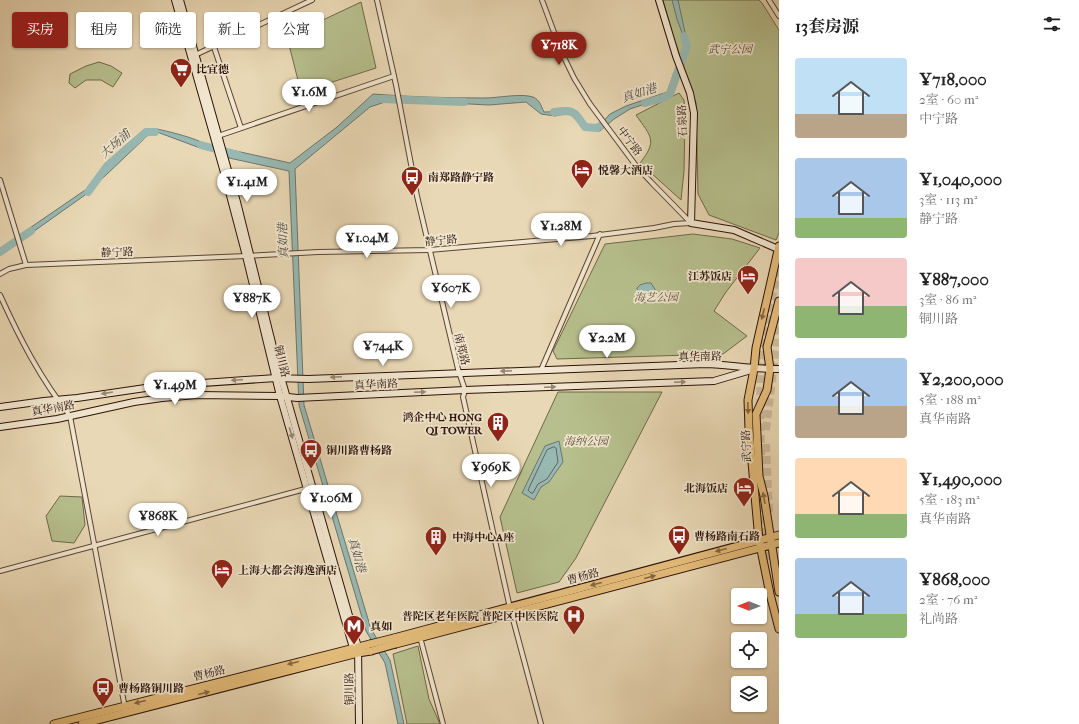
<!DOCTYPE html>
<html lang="zh">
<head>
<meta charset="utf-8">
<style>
  body { margin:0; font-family:"IM FELL French Canon","Noto Serif SC",serif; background:#f2f2f2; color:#222; height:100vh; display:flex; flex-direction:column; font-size:15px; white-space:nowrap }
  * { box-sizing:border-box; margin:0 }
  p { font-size:13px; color:#767676 }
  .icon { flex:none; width:22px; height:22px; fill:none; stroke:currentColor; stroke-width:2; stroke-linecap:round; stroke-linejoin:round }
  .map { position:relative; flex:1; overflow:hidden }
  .details { display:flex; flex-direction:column; background:#fff; width:300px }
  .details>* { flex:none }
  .hud { position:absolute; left:12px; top:12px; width:380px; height:36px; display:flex; gap:8px }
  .needle { width:26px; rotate:270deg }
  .fabs { position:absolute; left:731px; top:588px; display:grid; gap:8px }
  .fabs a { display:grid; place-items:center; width:36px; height:36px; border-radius:4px; background:#fff; box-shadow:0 1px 3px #0004; font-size:20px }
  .price { position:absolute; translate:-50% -34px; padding:0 9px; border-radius:14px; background:#fff; color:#222; font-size:13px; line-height:26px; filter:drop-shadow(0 1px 2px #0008) }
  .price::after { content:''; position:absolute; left:50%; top:24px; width:12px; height:9px; margin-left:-6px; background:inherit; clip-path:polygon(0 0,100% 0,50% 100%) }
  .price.current { background:#8f2418; color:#fff }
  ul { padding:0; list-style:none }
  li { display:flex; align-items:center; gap:12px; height:100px; padding:0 16px }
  li span { display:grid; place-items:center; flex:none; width:112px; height:80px; border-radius:4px; color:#555 }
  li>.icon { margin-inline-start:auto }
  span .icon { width:48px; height:48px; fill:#fffc; stroke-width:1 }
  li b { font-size:17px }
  h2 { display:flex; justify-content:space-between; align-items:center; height:48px; padding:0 16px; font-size:17px }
  .pill { padding:0 14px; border-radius:4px; background:#fff; box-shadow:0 1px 3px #0004; font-size:14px; line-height:36px }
  .pill.current { background:#8f2418; color:#fff }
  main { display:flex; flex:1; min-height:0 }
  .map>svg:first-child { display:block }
  .green { fill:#b6bf8d; stroke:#70684a }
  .water { fill:#98b9b3; stroke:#6c766e }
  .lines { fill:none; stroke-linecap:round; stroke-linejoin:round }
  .shore { stroke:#62655d; stroke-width:1 }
  .river { stroke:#98b9b3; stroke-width:8 }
  .highway-tunnel { stroke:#ccba9b; stroke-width:8; stroke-dasharray:8 4; stroke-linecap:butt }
  .street-casing { stroke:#5a4332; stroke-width:6 }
  .secondary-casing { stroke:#2b1107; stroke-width:8 }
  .primary-casing { stroke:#2b1107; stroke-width:9 }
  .street { stroke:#f1e6cf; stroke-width:4 }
  .secondary { stroke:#f1e6cf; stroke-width:6 }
  .primary { stroke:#e4bc7a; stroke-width:7 }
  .primary-bridge-casing { stroke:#2b1107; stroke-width:9; stroke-linecap:butt }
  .primary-bridge { stroke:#e4bc7a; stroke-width:7 }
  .oneway { fill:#886640 }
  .oneway2 { fill:#988675 }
  .labels { text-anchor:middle; stroke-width:3.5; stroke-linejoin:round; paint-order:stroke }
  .park-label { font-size:11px; font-style:italic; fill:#5c4e36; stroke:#f1e6cf }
  .poi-label { font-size:11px; font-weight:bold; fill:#2b1107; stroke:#f1e6cf; text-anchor:start }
  .street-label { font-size:11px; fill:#2b1107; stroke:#f1e6cf }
  .water-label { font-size:12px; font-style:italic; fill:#514c43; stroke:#f1e6cf }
</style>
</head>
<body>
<main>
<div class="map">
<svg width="779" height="724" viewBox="0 0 779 724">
  <rect width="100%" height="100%" fill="#e9d8b5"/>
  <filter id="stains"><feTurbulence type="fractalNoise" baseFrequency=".005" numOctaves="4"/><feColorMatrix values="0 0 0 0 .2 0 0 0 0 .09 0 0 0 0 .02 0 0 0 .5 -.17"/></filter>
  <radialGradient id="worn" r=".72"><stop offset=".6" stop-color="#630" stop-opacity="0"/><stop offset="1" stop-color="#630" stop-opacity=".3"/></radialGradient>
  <g class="green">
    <path d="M663,0H759L762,3L779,30V233L776,240L709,215L698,194L696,103L673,36Z"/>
    <path d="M361,2L376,68L301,92L287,37Z"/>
    <path d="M99,62L111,66L122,73L113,87L101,80H86L75,88L69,83L70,74L86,66Z"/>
    <path d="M679,93L684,100L685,119L684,171L681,200L640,163C658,140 651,137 636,115Z"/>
    <path d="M693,234L732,239L760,248L726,292L714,311L747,336L723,354L557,359L553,351L605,244Z"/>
    <path d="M558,392H662L576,558L559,582L517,593L500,517Z"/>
    <path d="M60,496L82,497L85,525L74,543L52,541L46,516Z"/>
    <path d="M418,646L429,699L440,724H407L393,654Z"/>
  </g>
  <g class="water">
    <path d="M672,0H678L688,46L684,65L682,61L687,46L677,19Z"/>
    <path d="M676,67L678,71V79L670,94L660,99L630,109L614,119L600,131L585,130L573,115L569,113L555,116L541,114L526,102L489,105L391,100L370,107L295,169L304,405L371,629L390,660L404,724H398L385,663L366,631L299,405L289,171L229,158L227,149L290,163L337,127L373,94C410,97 447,98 484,98C499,98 520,93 533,97C540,100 541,106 544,112L577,111L585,127L597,128L610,114L626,106L667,92Z"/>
    <path d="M157,129C170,132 208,140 212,151L200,148L157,132L147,136L85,195L23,239L21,234L94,184L107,166L146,132Z"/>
    <path d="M646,283H651L656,291C654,297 650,299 644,303L639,298L637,288L640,285Z"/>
    <path d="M559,441L563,462L549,482L541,487L534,500L522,493L545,446Z"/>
  </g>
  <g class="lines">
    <path class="shore" d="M554,447L556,448L558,462L547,479L538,484L533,493H531L528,490L547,450Z"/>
    <g class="river">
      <path d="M381,99L464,102"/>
      <path d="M645,103L663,98L670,94L687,46L684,36"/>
      <path d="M554,112C574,110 573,110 585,127L597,128L600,126"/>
      <path d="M201,145L238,155"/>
      <path d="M88,192L107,166L146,132H155"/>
      <path d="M0,252L31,231"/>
    </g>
    <g class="highway-tunnel">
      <path d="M766,430L779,320"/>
      <path d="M766,444L769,512"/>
      <path d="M761,455L760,377L769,309L779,269"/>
      <path d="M763,504L766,562"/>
    </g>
    <g class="street-casing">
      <g id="street">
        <path d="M377,0L396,85L417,196L458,369L465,390L463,397L510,608L541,724"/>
        <path d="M542,0L561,51L574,78L590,104L637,167L651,182L691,223"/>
        <path d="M769,0L779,16"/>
        <path d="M214,47L241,128"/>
        <path d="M193,56L312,0"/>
        <path d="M218,136L394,76"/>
        <path d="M0,180L26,265"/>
        <path d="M0,274L9,269L26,265L246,256L318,252L429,250L592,236L654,228L674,224L691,223"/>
        <path d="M0,295C20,339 40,378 70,416L125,708"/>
        <path d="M541,370L600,234"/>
        <path d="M0,571L309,488"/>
        <path d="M420,637L443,724"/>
      </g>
    </g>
    <g class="secondary-casing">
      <g id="secondary">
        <path d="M175,0L223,169L246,256L280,396L353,648L356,651"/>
        <path d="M180,0L237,202L277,363L358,647L359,724"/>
        <path d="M659,0L676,56L690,93L694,113L691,223L734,230L778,249"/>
        <path d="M0,407L44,401L77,398L159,386L276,378L308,379L705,364C731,365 754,369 779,369"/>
        <path d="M0,427L57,419L134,402L162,398L197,395L280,396L297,398L465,390L714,381L751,370"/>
      </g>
    </g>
    <g class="primary-casing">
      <g id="primary">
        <path d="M779,246L756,348L754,369L748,400L749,429L759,540L770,594L779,629"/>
        <path d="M779,301L767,347L770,369L767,390L756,414L759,476L764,496L779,592"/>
        <path d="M394,638L779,535"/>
        <path d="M396,644L779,543"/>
        <path d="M54,724L370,644"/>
        <path d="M82,724L358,653L371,651"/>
      </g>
    </g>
    <use href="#street" class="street"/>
    <use href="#secondary" class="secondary"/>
    <use href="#primary" class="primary"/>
    <g class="primary-bridge-casing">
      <g id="primary-bridge">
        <path d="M370,644L394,638"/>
        <path d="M371,651L396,644"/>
      </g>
    </g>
    <use href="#primary-bridge" class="primary-bridge"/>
  </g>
  <defs><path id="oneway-solid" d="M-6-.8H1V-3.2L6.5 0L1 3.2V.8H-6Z"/></defs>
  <g class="oneway">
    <use href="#oneway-solid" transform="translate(763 314) rotate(103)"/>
    <use href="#oneway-solid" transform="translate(748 408) rotate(88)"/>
    <use href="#oneway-solid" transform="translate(764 498) rotate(-100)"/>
    <use href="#oneway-solid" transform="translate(721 550) rotate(165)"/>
    <use href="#oneway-solid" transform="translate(650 577) rotate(-15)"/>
    <use href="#oneway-solid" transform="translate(596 584) rotate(165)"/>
    <use href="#oneway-solid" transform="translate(293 663) rotate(166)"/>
    <use href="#oneway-solid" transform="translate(204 693) rotate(-14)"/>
    <use href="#oneway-solid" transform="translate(140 702) rotate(166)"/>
  </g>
  <g class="oneway2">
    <use href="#oneway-solid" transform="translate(506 371) rotate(178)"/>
    <use href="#oneway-solid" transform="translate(336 377) rotate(178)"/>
    <use href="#oneway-solid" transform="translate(237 380) rotate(177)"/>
    <use href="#oneway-solid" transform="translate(680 382) rotate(-2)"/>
    <use href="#oneway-solid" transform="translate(550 387) rotate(-2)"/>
    <use href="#oneway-solid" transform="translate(420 392) rotate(-3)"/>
    <use href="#oneway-solid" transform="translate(107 393) rotate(171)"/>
    <use href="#oneway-solid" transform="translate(291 433) rotate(73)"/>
  </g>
  <defs>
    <g id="supermarket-pin" transform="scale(1.15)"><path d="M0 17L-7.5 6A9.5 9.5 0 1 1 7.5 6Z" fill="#8f2418" stroke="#f1e6cf"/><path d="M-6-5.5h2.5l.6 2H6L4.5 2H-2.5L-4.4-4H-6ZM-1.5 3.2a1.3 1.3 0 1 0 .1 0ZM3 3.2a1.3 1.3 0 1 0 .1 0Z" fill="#fff"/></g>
    <g id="hotel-pin" transform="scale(1.15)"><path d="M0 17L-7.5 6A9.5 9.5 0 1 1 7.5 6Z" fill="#8f2418" stroke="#f1e6cf"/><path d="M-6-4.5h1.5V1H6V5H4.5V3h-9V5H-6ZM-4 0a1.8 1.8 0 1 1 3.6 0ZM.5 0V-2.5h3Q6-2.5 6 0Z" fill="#fff"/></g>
    <g id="bus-pin" transform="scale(1.15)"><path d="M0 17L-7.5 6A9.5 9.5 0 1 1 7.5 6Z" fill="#8f2418" stroke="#f1e6cf"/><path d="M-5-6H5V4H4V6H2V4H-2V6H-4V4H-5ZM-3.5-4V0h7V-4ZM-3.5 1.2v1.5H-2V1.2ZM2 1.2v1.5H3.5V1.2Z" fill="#fff"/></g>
    <g id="building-pin" transform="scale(1.15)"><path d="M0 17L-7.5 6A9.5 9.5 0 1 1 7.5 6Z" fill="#8f2418" stroke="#f1e6cf"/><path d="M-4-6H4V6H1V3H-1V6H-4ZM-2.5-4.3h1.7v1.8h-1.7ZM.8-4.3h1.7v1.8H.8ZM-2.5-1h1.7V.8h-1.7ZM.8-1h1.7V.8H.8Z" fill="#fff"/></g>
    <g id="hospital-pin" transform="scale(1.15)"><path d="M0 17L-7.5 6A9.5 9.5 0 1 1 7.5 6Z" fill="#8f2418" stroke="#f1e6cf"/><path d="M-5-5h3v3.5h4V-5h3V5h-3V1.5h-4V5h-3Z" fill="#fff"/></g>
    <g id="metro-pin" transform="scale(1.15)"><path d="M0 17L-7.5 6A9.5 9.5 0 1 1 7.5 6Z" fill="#8f2418" stroke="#f1e6cf"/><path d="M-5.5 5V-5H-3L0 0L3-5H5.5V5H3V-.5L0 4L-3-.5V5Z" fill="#fff"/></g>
  </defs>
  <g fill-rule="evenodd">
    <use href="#supermarket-pin" x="181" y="69"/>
    <use href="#hotel-pin" x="582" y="170"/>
    <use href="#bus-pin" x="412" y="177"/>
    <use href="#hotel-pin" x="748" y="276"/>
    <use href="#building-pin" x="498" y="423"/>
    <use href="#bus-pin" x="311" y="450"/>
    <use href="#hotel-pin" x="744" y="488"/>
    <use href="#bus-pin" x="679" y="536"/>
    <use href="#building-pin" x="436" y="537"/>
    <use href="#hotel-pin" x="222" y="570"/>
    <use href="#hospital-pin" x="574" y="616"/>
    <use href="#metro-pin" x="354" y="626"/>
    <use href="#bus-pin" x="103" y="688"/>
  </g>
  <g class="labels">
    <g class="park-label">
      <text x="730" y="53">武宁公园</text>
      <text x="656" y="301">海艺公园</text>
      <text x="586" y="445">海纳公园</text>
    </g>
    <g class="poi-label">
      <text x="196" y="73">比宜德</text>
      <text x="598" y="174">悦馨大酒店</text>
      <text x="428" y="181">南郑路静宁路</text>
      <text x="732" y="280" text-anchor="end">江苏饭店</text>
      <text x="482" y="421" text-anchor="end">鸿企中心 HONG<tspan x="482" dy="13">QI TOWER</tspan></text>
      <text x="326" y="454">铜川路曹杨路</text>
      <text x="728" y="492" text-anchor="end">北海饭店</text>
      <text x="694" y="540">曹杨路南石路</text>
      <text x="452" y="541">中海中心A座</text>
      <text x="238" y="574">上海大都会海逸酒店</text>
      <text x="558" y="620" text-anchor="end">普陀区老年医院 普陀区中医医院</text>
      <text x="370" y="630">真如</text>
      <text x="118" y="692">曹杨路铜川路</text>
    </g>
    <g class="street-label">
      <text transform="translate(682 121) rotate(-93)" y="4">石泉路</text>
      <text transform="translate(630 141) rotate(53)" y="4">中宁路</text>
      <text transform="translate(441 240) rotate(-5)" y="4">静宁路</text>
      <text transform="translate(117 252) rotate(-2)" y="4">静宁路</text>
      <text transform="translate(462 349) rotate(76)" y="4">南郑路</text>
      <text x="700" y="360">真华南路</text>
      <text transform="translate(282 361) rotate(76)" y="4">铜川路</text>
      <text transform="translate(376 384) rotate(-3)" y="4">真华南路</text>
      <text transform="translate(53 408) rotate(-10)" y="4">真华南路</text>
      <text transform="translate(746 446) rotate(-93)" y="4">武宁路</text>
      <text transform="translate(583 576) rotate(-15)" y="4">曹杨路</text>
      <text transform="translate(209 673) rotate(-14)" y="4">曹杨路</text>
      <text transform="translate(349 689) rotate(-91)" y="4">铜川路</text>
    </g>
    <g class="water-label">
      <text transform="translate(639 93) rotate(-18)" y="4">真如港</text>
      <text transform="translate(115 144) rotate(-42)" y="4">大场浦</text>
      <text transform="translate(283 241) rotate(-92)" y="4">真如港</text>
      <text transform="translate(357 555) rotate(74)" y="4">真如港</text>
    </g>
  </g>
  <rect width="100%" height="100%" filter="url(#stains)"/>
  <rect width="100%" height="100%" fill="url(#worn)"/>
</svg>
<div class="fabs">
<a><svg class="needle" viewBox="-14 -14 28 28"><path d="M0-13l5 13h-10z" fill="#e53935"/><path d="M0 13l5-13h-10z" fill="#767676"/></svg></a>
<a><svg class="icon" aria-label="locate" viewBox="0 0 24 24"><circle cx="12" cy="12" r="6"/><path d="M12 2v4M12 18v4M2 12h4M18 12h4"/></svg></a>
<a><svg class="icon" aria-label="layers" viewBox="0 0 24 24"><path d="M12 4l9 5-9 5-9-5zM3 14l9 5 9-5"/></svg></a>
</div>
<b class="price current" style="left:559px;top:66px">¥718K</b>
<b class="price" style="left:309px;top:113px">¥1.6M</b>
<b class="price" style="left:247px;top:203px">¥1.41M</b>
<b class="price" style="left:561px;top:247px">¥1.28M</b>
<b class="price" style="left:367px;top:259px">¥1.04M</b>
<b class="price" style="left:451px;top:309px">¥607K</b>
<b class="price" style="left:252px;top:319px">¥887K</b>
<b class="price" style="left:607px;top:359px">¥2.2M</b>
<b class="price" style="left:383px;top:367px">¥744K</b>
<b class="price" style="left:175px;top:406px">¥1.49M</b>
<b class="price" style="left:491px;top:488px">¥969K</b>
<b class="price" style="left:331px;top:519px">¥1.06M</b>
<b class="price" style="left:158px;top:537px">¥868K</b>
<div class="hud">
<a class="pill current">买房</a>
<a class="pill">租房</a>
<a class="pill">筛选</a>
<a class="pill">新上</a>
<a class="pill">公寓</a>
</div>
</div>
<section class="details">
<h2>13套房源<svg class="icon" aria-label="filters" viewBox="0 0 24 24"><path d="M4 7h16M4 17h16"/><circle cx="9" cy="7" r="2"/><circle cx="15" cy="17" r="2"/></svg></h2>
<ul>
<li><span style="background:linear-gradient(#bfe0f5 70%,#b9a48a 0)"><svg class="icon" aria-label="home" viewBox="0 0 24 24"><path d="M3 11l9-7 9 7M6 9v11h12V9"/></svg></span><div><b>¥718,000</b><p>2室 · 60 m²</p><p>中宁路</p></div></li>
<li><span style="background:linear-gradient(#a9c7e8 75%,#8fb573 0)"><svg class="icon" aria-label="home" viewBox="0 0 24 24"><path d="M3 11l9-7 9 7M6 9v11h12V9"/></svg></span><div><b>¥1,040,000</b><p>3室 · 113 m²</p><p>静宁路</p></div></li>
<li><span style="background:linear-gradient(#f6c9c9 60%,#8fb573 0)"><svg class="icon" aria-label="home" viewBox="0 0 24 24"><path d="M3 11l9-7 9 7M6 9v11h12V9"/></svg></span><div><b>¥887,000</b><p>3室 · 86 m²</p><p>铜川路</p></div></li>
<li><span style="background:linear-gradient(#a9c7e8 60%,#b9a48a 0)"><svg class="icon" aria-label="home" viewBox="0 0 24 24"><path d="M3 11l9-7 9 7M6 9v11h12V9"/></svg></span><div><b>¥2,200,000</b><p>5室 · 188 m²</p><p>真华南路</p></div></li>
<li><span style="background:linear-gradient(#ffd9b3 70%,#8fb573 0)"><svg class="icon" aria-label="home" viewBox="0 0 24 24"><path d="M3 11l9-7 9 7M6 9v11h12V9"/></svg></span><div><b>¥1,490,000</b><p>5室 · 183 m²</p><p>真华南路</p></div></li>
<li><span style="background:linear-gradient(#a9c7e8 70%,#8fb573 0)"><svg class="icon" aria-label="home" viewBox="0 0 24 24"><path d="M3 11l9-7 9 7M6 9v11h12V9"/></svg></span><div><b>¥868,000</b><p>2室 · 76 m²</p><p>礼尚路</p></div></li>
</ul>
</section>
</main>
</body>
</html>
